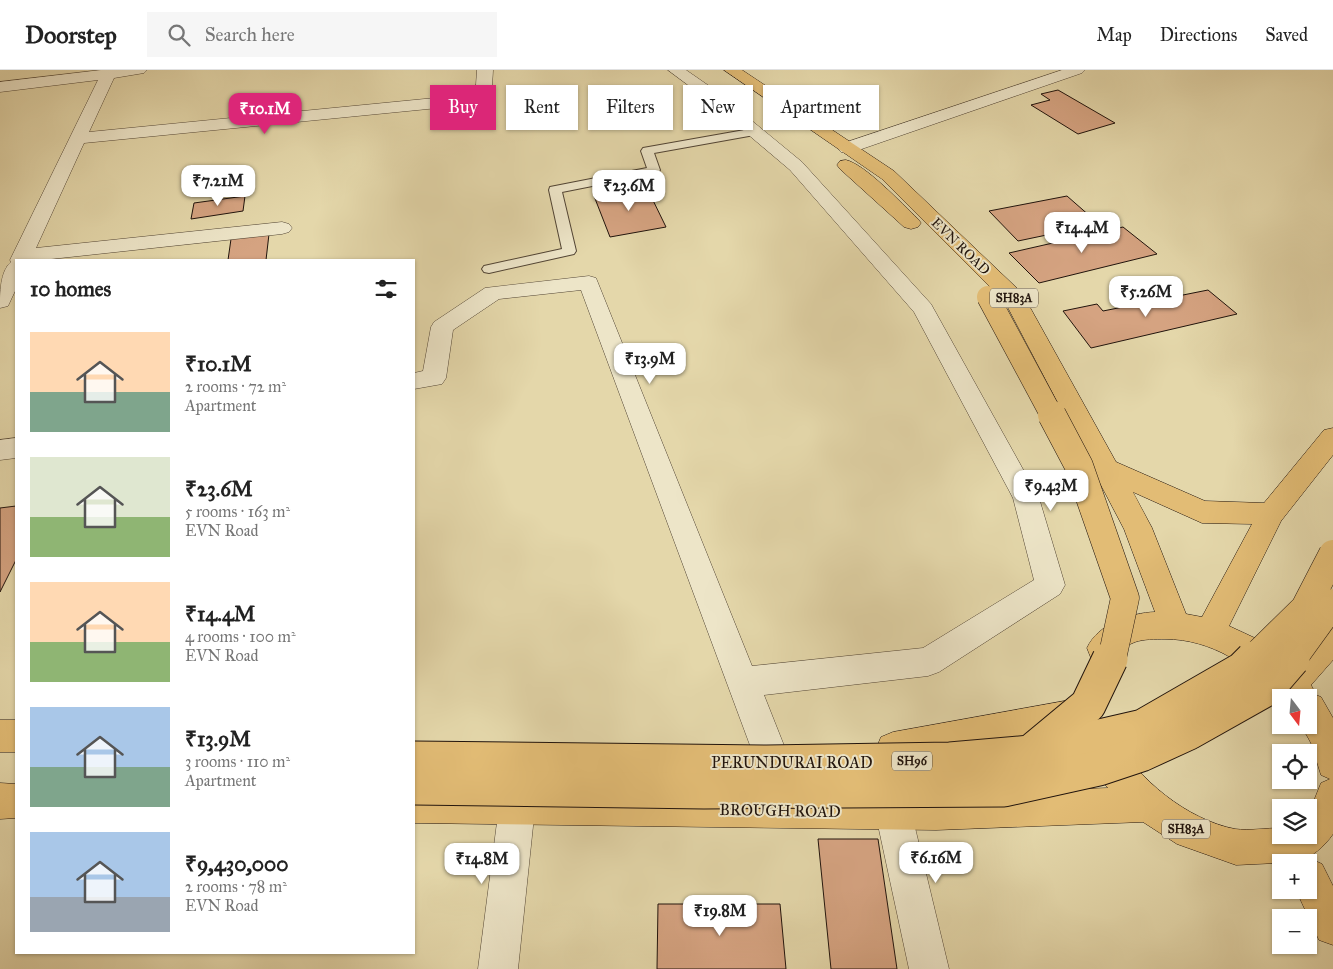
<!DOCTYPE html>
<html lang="en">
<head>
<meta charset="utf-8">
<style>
  body { margin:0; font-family:"IM FELL Great Primer",serif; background:#f6f6f6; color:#222; height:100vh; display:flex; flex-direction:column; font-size:19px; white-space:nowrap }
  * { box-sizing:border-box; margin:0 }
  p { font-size:16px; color:#767676 }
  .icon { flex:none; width:28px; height:28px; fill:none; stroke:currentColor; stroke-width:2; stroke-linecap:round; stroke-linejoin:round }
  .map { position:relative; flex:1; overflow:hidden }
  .panel { position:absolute; left:15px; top:189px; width:400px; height:695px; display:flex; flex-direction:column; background:#fff; border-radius:0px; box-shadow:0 1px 4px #0004 }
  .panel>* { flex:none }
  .hud { position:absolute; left:430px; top:15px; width:475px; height:45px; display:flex; gap:10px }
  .needle { width:32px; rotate:164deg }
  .tools { position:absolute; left:1272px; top:619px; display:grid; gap:10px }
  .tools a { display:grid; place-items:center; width:45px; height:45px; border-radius:0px; background:#fff; box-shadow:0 1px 4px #0004; font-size:25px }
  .price { position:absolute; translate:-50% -42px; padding:0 11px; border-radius:10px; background:#fff; color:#222; font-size:16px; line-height:32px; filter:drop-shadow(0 1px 2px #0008) }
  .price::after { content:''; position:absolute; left:50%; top:30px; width:15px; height:11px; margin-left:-8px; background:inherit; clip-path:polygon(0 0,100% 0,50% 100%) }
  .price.current { background:#db2777; color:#fff }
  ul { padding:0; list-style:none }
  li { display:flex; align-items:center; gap:15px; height:125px; padding:0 15px }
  li span { display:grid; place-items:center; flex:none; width:140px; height:100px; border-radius:0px; color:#555 }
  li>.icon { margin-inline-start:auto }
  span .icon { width:60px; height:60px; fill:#fffc; stroke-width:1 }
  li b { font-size:21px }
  h2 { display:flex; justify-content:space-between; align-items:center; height:60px; padding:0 15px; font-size:21px }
  .tag { padding:0 18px; border-radius:0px; background:#fff; box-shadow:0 1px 4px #0004; font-size:18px; line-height:45px }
  .tag.current { background:#db2777; color:#fff }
  header { display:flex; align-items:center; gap:30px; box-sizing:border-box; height:70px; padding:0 25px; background:#fff; border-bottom:1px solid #e0e0e0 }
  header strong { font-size:24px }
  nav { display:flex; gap:28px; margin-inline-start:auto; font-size:18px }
  .search { width:350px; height:45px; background:#f6f6f6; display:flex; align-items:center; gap:12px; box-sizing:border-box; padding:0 18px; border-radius:0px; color:#767676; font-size:19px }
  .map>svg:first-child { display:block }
  .building { fill:#d5a381; stroke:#20130c }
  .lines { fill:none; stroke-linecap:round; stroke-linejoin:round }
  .service-casing { stroke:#514434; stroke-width:2 }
  .minor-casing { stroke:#514434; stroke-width:1 }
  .primary-casing { stroke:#20130c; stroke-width:1 }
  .service { fill:#ede5c8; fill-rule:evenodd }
  .minor { fill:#ede5c8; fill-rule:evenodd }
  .primary { fill:#e2bc75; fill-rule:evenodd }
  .primary-bridge-far2-casing { stroke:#20130c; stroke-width:23; stroke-linecap:butt }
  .primary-bridge-far1-casing { stroke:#20130c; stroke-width:29; stroke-linecap:butt }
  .primary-bridge-casing { stroke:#20130c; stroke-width:37; stroke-linecap:butt }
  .primary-bridge-far2 { stroke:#e2bc75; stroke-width:22 }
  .primary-bridge-far1 { stroke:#e2bc75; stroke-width:28 }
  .primary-bridge { stroke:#e2bc75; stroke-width:35 }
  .labels { text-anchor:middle; stroke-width:4; stroke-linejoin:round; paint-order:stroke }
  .shield { fill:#ede5c8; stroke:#5e5244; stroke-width:1 }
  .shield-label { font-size:12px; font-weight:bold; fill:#20130c }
  .street-label { font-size:14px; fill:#20130c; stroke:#ede5c8 }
  .near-street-label { font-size:16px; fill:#20130c; stroke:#ede5c8 }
</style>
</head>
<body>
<header>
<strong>Doorstep</strong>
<div class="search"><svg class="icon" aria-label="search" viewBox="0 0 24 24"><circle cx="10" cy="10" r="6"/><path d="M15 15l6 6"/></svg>Search here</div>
<nav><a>Map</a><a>Directions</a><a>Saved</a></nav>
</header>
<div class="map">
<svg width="1333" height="899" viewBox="0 0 1333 899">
  <rect width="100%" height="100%" fill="#e4d7aa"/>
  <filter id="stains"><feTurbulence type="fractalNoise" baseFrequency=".004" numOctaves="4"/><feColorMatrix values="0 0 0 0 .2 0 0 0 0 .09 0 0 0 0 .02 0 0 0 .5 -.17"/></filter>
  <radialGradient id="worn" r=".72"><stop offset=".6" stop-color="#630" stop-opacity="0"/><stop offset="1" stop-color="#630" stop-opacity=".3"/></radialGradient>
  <g class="building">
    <path d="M1058,20L1115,53L1078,64L1031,35L1050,30L1041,24Z"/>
    <path d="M647,118L666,157L610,167L594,126Z"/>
    <path d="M245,126L243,141L191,149L194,133Z"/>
    <path d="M1067,126L1099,154L1018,171L989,141Z"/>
    <path d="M1123,157L1157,184L1039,213L1009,183Z"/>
    <path d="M269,164L266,190H228L231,169Z"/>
    <path d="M1208,220L1237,244L1091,278L1063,241L1097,234L1103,241Z"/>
    <path d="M16,436V490L0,522V438Z"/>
    <path d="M818,769H878L897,899H831Z"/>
    <path d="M658,834H780L786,899H657Z"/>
  </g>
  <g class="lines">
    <g class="service-casing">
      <path id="service" d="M756,58L762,62L760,64L654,83L660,100L658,103L562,122L576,181L574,184L489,203L484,202L482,199L484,196L562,179L549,120L550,117L647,98L641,81L643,78Z"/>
    </g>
    <g class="minor-casing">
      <g id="minor">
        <path d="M101,0H147L144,3L114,8L89,62L445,27L476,15L477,0H493L492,17L490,20L448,37L84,73L36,178L282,152L289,154L292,158L289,162L282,164L42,190H16V219L8,236L0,238C0,223 0,201 11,192L10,190L98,10L0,22V12Z"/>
        <path d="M668,0H686L712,18L802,92L931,234L1039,428L1065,515L1060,524L939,602L928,606L764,625L785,678L780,690L768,695L756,690L751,678L581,220L499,229L453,260L446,308L442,314L414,319V303L423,301L431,257L434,252L485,218L589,206L596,208L752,596L923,578L1034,510L1013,428L914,242L790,100L700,24Z"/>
        <path d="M1062,0H1085L1082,3L853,82L847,83L841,82L838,78L841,74Z"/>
        <path d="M16,368V388L0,390V370Z"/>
        <path d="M517,719L529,725L535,737L518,899H478L499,737L505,725Z"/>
        <path d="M893,723L905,729L911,741L949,899H909L875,741L881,729Z"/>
      </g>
    </g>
    <g class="primary-casing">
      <g id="primary">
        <path d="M724,0H742L894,101L1022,223L1116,392L1205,431L1264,433L1324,360L1333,358V385L1281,451L1229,556L1257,569L1289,594L1322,557L1333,553V590L1311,615L1316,625L1321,627L1333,648V764C1324,777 1313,786 1298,792L1236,795L1177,774L1143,752L936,760L414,753V718L936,724L1108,718L1100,709L1086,678L1091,666L1103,661L1115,666C1136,709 1188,750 1235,759C1249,761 1267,758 1281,758V765H1309V738L1315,728L1321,713L1330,709L1321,705L1311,673L1301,655H1309V628H1281V629C1251,596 1212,569 1165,569C1155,569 1144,569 1135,572C1122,577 1115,587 1102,592L1091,588L1087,578C1098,554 1130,543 1155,542L1124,459L1005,232L882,109ZM1133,422L1202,453L1252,454L1202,547L1186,544L1152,458Z"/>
        <path d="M846,90C865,94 902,134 918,149L921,153L918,157L911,159L904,157L840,99L837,95L840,91Z"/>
        <path d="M1076,629L1088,634L1092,645L1088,656L1076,661L893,696L881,691L876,679L881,667L893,662Z"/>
        <rect x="0" y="650" width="16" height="32"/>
        <path d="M0,713L16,714V748L0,749Z"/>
        <path d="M1309,788L1322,794L1333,816V875L1319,870L1296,820H1309V792H1299Z"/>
      </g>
    </g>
    <use href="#service" class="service"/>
    <use href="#minor" class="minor"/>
    <use href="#primary" class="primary"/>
    <g class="primary-bridge-far2-casing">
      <path id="primary-bridge-far2" d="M988,227L1052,346"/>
    </g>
    <g class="primary-bridge-far1-casing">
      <g id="primary-bridge-far1">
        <path d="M1052,345L1079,396L1125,528L1113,584L1110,591"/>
        <path d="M1251,591L1305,538L1333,484"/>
        <path d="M1291,591L1333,533"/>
      </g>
    </g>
    <g class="primary-bridge-casing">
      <g id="primary-bridge">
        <path d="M1035,679L1088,635L1110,589"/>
        <path d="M414,689L767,693L950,690L1030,683L1143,657L1242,600L1253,589"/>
        <path d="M414,717L704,721L1004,719L1099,698L1141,684L1189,662L1267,618L1292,589"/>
      </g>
    </g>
    <use href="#primary-bridge-far2" class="primary-bridge-far2"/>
    <use href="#primary-bridge-far1" class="primary-bridge-far1"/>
    <use href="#primary-bridge" class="primary-bridge"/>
  </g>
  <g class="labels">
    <g class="shield">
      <rect x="990" y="218.5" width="48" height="19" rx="4"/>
      <rect x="892" y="681.5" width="40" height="19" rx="4"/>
      <rect x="1162" y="749.5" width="48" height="19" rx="4"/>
    </g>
    <g class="shield-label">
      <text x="1014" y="232">SH83A</text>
      <text x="912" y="695">SH96</text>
      <text x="1186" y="763">SH83A</text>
    </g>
    <g class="street-label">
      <text transform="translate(961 176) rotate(44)" y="5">EVN ROAD</text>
    </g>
    <g class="near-street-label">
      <text x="792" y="698">PERUNDURAI ROAD</text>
      <text transform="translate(780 740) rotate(1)" y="6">BROUGH ROAD</text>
    </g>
  </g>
  <rect width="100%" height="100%" filter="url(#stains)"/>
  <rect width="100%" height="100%" fill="url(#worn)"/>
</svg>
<div class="tools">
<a><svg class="needle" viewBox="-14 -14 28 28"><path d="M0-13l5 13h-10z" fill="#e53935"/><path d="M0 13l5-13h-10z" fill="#767676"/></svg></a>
<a><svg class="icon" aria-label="locate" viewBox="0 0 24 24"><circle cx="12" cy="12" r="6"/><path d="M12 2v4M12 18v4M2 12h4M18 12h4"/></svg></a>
<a><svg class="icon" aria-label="layers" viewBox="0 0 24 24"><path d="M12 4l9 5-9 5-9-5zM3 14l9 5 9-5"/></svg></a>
<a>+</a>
<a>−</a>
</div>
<b class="price current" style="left:265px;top:65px">₹10.1M</b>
<b class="price" style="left:218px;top:137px">₹7.21M</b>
<b class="price" style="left:629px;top:142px">₹23.6M</b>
<b class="price" style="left:1082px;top:184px">₹14.4M</b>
<b class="price" style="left:1146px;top:248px">₹5.26M</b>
<b class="price" style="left:650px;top:315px">₹13.9M</b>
<b class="price" style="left:1051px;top:442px">₹9.43M</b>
<b class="price" style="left:936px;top:814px">₹6.16M</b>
<b class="price" style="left:482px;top:815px">₹14.8M</b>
<b class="price" style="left:720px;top:867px">₹19.8M</b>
<div class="hud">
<a class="tag current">Buy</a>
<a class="tag">Rent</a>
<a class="tag">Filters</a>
<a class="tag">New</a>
<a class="tag">Apartment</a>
</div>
<section class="panel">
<h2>10 homes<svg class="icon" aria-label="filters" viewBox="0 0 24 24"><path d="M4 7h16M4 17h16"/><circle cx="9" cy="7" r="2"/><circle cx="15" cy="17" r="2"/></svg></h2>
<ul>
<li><span style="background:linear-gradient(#ffd9b3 60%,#7fa58c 0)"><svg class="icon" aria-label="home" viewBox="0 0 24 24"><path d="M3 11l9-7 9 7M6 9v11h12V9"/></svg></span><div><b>₹10.1M</b><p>2 rooms · 72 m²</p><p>Apartment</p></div></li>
<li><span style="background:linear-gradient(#dfe7d0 60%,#8fb573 0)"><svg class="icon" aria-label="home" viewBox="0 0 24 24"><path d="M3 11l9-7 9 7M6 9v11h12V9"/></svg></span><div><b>₹23.6M</b><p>5 rooms · 163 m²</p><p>EVN Road</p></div></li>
<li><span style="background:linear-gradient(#ffd9b3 60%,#8fb573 0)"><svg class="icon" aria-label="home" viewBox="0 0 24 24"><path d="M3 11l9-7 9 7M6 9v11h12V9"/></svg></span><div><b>₹14.4M</b><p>4 rooms · 100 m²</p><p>EVN Road</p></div></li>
<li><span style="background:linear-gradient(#a9c7e8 60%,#7fa58c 0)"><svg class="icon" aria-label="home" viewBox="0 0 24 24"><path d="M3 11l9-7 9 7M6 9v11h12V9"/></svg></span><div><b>₹13.9M</b><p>3 rooms · 110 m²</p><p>Apartment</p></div></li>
<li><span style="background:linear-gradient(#a9c7e8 65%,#9aa5b1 0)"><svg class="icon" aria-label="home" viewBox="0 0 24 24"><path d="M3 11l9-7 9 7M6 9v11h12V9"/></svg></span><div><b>₹9,430,000</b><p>2 rooms · 78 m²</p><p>EVN Road</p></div></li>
</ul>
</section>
</div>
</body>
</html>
